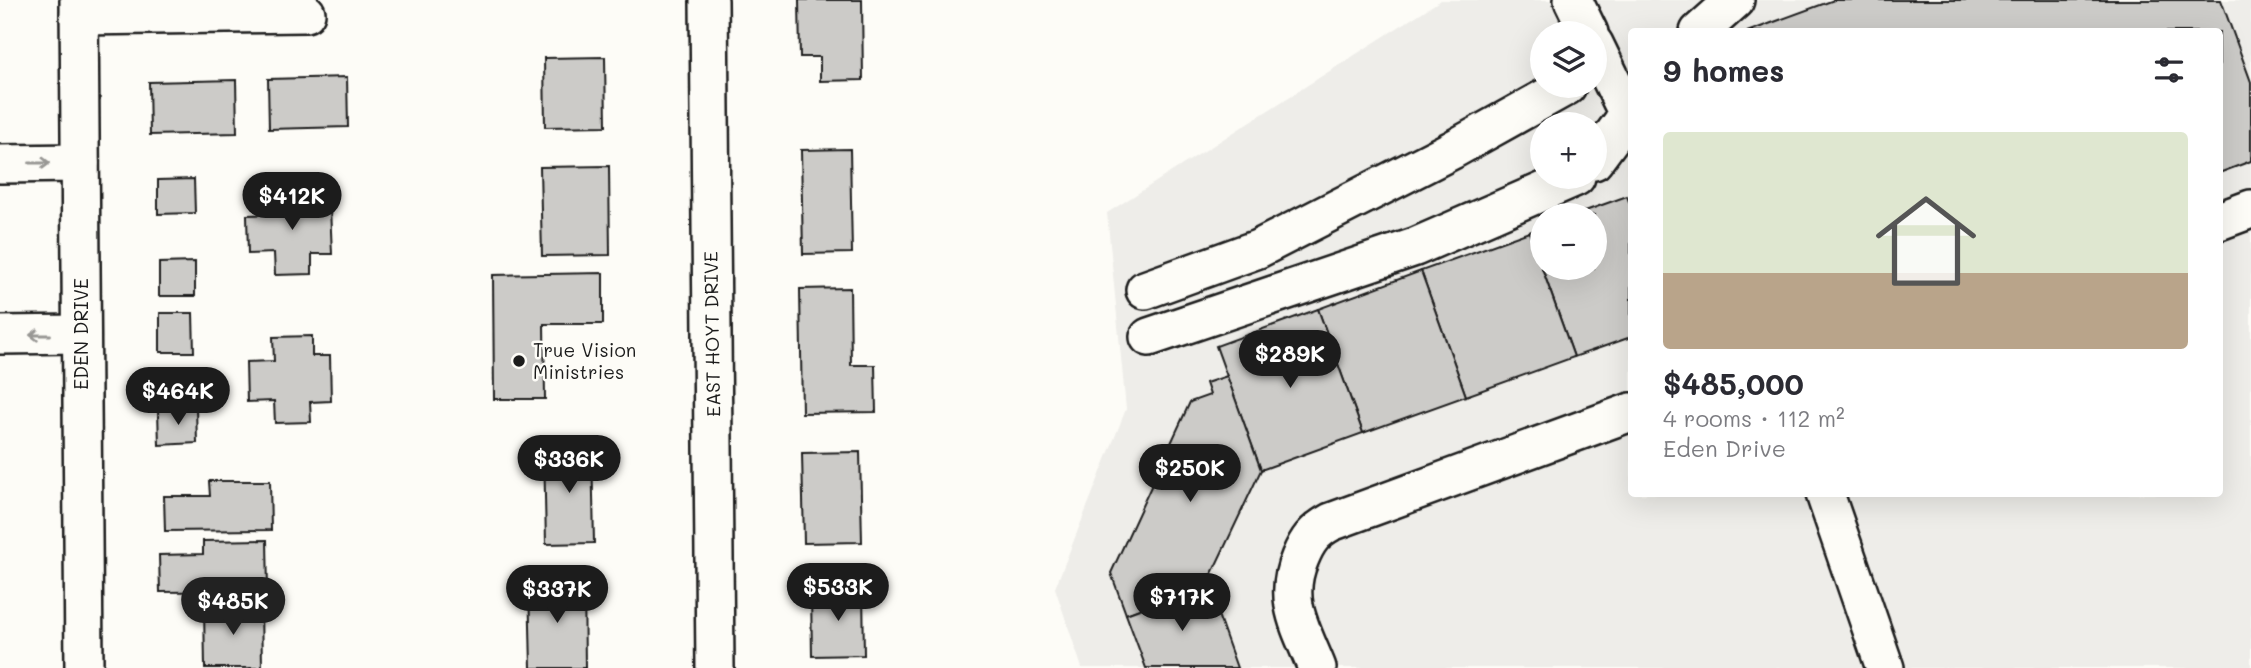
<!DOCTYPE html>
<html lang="en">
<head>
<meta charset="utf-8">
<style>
  body { margin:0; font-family:Mali,sans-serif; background:#f7f7f7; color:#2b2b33; height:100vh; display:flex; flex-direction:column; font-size:26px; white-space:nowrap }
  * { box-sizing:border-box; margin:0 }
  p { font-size:23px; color:#7c7c81 }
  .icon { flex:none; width:38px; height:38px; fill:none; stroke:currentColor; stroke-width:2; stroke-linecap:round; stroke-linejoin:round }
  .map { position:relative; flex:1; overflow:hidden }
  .sheet { position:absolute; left:1628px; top:28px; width:595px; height:469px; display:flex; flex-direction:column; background:#fff; border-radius:7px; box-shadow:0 7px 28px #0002 }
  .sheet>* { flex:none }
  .fabs { position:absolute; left:1530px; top:21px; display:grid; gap:14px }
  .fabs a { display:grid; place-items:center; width:77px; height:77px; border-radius:50%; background:#fff; box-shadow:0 7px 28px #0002; font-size:35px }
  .price { position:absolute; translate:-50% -60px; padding:0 16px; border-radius:24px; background:#1c1c1c; color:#fff; font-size:23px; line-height:46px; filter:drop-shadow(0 2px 4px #0008) }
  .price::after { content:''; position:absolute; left:50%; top:42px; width:21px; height:16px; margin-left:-10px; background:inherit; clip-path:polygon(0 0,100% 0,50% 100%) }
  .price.on { background:#222; color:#fff }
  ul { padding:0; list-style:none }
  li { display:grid; align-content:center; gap:14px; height:371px; padding:0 35px }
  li+li { border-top:2px solid #e1e1e2 }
  li span { display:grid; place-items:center; height:217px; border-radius:7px; color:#555 }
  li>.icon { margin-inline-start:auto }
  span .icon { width:126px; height:126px; fill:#fffc; stroke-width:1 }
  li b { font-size:30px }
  h2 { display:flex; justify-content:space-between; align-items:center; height:84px; padding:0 35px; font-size:30px }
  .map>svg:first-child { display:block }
  .built { fill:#eeede9; fill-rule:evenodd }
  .building { fill:#cccbc8; stroke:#1c1c1c; stroke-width:2 }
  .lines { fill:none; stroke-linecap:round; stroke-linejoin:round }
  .minor-casing { stroke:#1c1c1c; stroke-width:42 }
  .minor { stroke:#fdfcf7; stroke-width:37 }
  .oneway { stroke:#989794 }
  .poi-dot { fill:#1c1c1c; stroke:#fdfcf7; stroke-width:2.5 }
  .labels { text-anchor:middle; stroke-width:5; stroke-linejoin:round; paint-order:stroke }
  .street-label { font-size:19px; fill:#1c1c1c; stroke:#fdfcf7 }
  .poi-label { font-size:19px; fill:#1c1c1c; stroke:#fdfcf7; text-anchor:start }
</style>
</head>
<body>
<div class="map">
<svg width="2251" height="668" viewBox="0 0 2251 668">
  <rect width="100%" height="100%" fill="#fdfcf7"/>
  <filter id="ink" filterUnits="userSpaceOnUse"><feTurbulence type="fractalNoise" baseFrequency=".0143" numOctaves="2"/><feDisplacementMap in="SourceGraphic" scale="14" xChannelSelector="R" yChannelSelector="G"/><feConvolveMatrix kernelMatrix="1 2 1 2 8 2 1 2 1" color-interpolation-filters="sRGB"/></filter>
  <g filter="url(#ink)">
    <path class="built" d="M1441,0H2251V668H1082L1055,588L1126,409L1107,213ZM1631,32H2219V494H1631ZM1542,33H1594V86H1542ZM1542,124H1594V177H1542ZM1542,215H1594V268H1542Z"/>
    <g class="building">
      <path d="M799,0H862L863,80L820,81V57H800Z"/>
      <path d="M1834,0H2221L2251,82V161L2219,173V32H1747Z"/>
      <path d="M605,57L606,126L545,127L544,58Z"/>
      <path d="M347,77L348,127L269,129L268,79Z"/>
      <path d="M236,80L237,133L150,135L149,82Z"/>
      <path d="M850,149L852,253L803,254L801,150Z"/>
      <path d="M609,166L610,255L542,256L540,167Z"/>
      <path d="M194,179L195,213L158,214V180Z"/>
      <path d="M313,188V208H330L332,254H312V274L275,275L274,253L248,254L247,215L275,214L274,189Z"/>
      <path d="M1627,196L1631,207V337L1574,357L1542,268H1594V215H1574Z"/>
      <path d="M1542,227V268L1529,232Z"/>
      <path d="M1529,232L1574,357L1466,396L1421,271Z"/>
      <path d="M195,262V296H159V263Z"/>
      <path d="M1421,271L1466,396L1363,433L1318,309Z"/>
      <path d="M603,273V324H544L545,399H494L493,275Z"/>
      <path d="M850,288L851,365H875L876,412L802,413L800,289Z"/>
      <path d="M1318,309L1363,433L1261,470L1216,346Z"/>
      <path d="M160,313H193L194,352H160Z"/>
      <path d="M312,336V356H330L331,401L310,402L311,422L275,423L274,401L247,402L246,362L274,361L273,337Z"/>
      <path d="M1227,376L1261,470L1207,584L1126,614L1111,573L1190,402L1210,395L1206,383Z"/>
      <path d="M196,408L197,443L159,445L158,410Z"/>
      <path d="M592,447L594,543L546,544L544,448Z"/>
      <path d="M860,452L862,542L804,543L802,453Z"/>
      <path d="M209,481H270L271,530L165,531L164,496H210Z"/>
      <path d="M267,540L268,591L160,592L159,555L203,554V541Z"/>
      <path d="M529,583H584L585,668H531Z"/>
      <path d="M1207,584L1237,668H1146L1126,614Z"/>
      <path d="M863,590L864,655L812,656L811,591Z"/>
      <path d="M261,605L262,668H205L204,606Z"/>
    </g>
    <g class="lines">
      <g class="minor-casing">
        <g id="minor">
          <path d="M79,0L84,668"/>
          <path d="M709,0L715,668"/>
          <path d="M1573,0L1589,33"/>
          <path d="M79,16L306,13"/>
          <path d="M1699,32L1735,0"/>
          <path d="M1594,44L1628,114"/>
          <path d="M1594,161L1631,111"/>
          <path d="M0,164L80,163"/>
          <path d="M2219,221L2251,209"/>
          <path d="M1145,290L1258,249L1452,150L1567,86"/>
          <path d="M0,335L81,334"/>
          <path d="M1149,337L1415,247L1576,177"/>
          <path d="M1825,494L1885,668"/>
          <path d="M1317,668C1301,628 1282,600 1300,558C1307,541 1314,531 1331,522L1631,412"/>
        </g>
      </g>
      <use href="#minor" class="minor"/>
    </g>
    <defs><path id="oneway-shaft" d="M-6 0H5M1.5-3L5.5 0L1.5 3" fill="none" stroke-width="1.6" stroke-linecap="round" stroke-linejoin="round" transform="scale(1.75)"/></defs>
    <g class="oneway">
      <use href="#oneway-shaft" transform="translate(40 163)"/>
      <use href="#oneway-shaft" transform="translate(40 335) rotate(180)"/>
    </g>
  </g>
  <circle class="poi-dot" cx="519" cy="361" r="7"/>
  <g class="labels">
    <g class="street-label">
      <text transform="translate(81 334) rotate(-90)" y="7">EDEN DRIVE</text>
      <text transform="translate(712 334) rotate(-91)" y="7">EAST HOYT DRIVE</text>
    </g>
    <g class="poi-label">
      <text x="533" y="357">True Vision<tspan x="533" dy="22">Ministries</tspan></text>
    </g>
  </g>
</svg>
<div class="fabs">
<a><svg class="icon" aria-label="layers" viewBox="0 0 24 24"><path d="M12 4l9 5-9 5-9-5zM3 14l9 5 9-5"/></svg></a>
<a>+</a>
<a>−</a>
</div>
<b class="price" style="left:292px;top:232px">$412K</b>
<b class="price" style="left:1290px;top:390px">$289K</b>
<b class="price" style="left:178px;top:427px">$464K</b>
<b class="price" style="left:569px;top:495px">$336K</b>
<b class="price" style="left:1190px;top:504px">$250K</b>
<b class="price" style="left:838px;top:623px">$533K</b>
<b class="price" style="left:557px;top:625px">$337K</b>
<b class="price" style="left:1182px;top:633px">$717K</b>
<b class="price on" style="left:233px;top:637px">$485K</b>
<section class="sheet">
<h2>9 homes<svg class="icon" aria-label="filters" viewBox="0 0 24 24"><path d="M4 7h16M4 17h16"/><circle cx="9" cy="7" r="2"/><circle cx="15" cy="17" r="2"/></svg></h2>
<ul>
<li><span style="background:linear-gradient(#dfe7d0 65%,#b9a48a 0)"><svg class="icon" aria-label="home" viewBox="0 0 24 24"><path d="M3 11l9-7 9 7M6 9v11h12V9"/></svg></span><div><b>$485,000</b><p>4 rooms · 112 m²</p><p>Eden Drive</p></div></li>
</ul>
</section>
</div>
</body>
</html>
